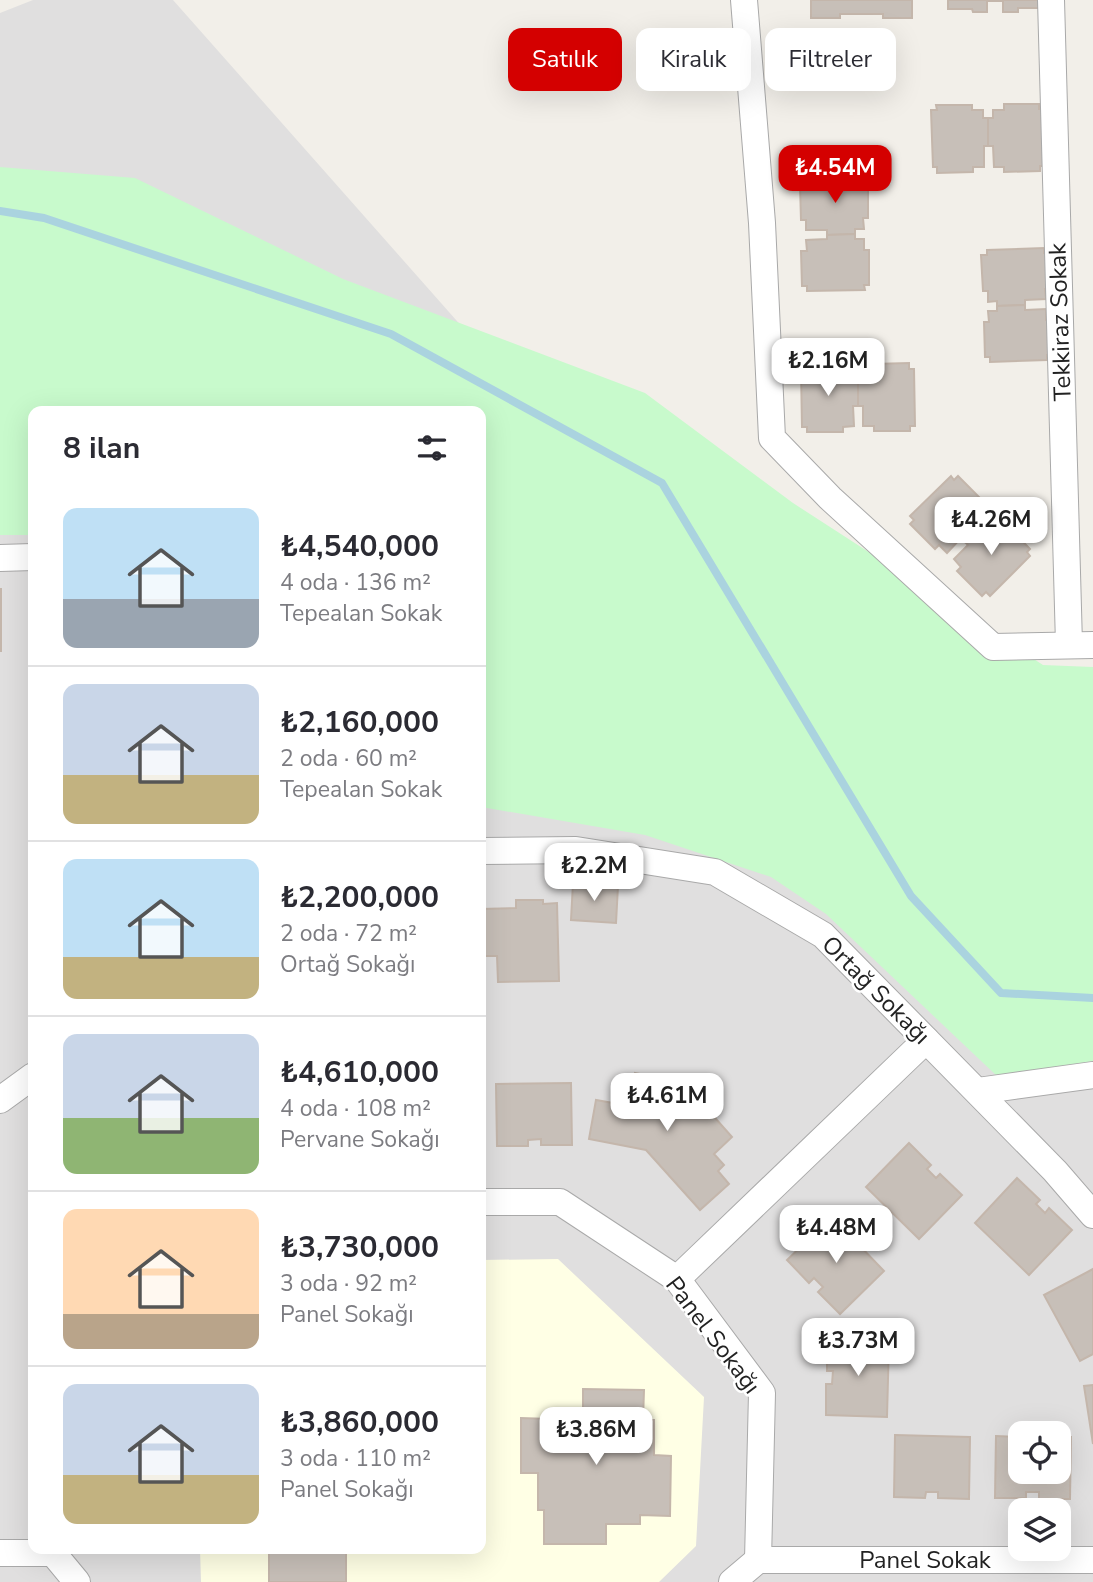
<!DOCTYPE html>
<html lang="tr">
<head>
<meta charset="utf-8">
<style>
  body { margin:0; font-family:"Nunito Sans",sans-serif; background:#f2f2f3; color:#2b2b33; height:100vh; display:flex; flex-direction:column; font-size:26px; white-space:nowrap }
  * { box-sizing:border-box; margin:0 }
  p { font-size:23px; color:#7c7c81 }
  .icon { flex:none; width:38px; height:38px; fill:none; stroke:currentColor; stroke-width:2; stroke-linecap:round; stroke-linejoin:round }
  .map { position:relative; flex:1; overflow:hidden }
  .sheet { position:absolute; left:28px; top:406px; width:458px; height:1148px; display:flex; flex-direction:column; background:#fff; border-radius:14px; box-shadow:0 7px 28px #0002 }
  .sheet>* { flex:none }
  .hud { position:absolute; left:508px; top:28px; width:480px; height:63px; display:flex; gap:14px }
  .tools { position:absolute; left:1008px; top:1421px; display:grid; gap:14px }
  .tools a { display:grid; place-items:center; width:63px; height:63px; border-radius:14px; background:#fff; box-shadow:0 7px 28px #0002; font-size:35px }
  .price { position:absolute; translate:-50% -60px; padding:0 16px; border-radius:14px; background:#fff; color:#222; font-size:23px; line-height:46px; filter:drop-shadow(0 2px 4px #0008) }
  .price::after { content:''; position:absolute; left:50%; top:42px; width:21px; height:16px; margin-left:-10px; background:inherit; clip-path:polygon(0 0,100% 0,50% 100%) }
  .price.selected { background:#d40000; color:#fff }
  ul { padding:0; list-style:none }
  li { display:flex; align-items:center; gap:21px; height:175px; padding:0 35px }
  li+li { border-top:2px solid #e1e1e2 }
  li span { display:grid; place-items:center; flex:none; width:196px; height:140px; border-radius:14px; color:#555 }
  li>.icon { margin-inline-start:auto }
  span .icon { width:84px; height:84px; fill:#fffc; stroke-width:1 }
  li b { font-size:30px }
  h2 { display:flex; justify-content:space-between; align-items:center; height:84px; padding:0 35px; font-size:30px }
  .chip { padding:0 24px; border-radius:14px; background:#fff; box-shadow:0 7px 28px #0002; font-size:24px; line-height:63px }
  .chip.selected { background:#d40000; color:#fff }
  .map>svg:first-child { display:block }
  .residential { fill:#e0dfdf; fill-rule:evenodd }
  .education { fill:#ffffe5 }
  .park { fill:#c8facc }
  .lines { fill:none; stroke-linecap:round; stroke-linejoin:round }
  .stream { stroke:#aad3df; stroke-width:8 }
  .building { fill:#c7bfb8; stroke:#c4b6ab; stroke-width:2 }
  .street-casing { stroke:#a9a9a9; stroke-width:28 }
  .street { stroke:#fff; stroke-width:26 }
  .labels { text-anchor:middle; stroke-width:5; stroke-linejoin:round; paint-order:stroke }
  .street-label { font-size:24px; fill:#222; stroke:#fff }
</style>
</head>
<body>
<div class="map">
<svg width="1093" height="1582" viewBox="0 0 1093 1582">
  <rect width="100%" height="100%" fill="#f2efe9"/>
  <path class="residential" d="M33,0H173L1093,1040V1582H0V13ZM33,411H481V1549H33ZM1020,1433H1059V1472H1020ZM1020,1510H1059V1549H1020Z"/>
  <path class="education" d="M558,1259L704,1397L696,1546L659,1582H201L200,1549H481V1260Z"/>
  <path class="park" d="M0,167L135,178L343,279L645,393L793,503L1043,665L1093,667V1061L998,1077L826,914L771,877L645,835L481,807V411H33V535H0Z"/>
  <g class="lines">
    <path class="stream" d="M0,211L44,218L391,334L662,483L911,896L1001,993L1093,998"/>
  </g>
  <g class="building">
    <path d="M811,0H912V18H883V14H840V18H811Z"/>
    <path d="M948,0H1042V8H1018V12H1003V1H987V12H973L972,9H948Z"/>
    <path d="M1004,104H1039V109H1044L1045,166H1040V171L1004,172V167H994L993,146H988V118H993V110H1004Z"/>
    <path d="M936,105H972V110H983V118H988V146H984V167H973V172L937,173V167H933L931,110H937Z"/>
    <path d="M863,178V183H868V218H863L864,229H855V234L827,235V230H806V220H801L800,184H805V179Z"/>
    <path d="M855,234V239H864V250H869V285H864L865,290L807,291V286H802L801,251H807L806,240L827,239V235Z"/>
    <path d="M1044,248V253H1049L1050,289H1045L1046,299L1025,300V305L997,306V301L988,302V291H983L981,255H987V250Z"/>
    <path d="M1025,305V310L1046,309V320H1051L1052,355H1047V360L990,362V357H985L984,322H989L988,311H997V306Z"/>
    <path d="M909,363V369H914L915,426H910V431H874V426H863V406H858V378H863V369H873V364Z"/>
    <path d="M842,364V370H853V378H858V406H853L854,426L843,427V432H807V427H802L801,370H806V365Z"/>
    <path d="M951,476L954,480L958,476L983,501L980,505L987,512L981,519L985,522L965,542L961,538L947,553L939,545L935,549L910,524L914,520L910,516Z"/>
    <path d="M994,519L1002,527L1005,523L1030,549L1027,552L1030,556L990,596L986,592L982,596L957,571L961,567L954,559L968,545L965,542L985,522L988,526Z"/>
    <rect x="0" y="589" width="1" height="62"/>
    <rect x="32" y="589" width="1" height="61"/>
    <path d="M573,883L618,886L616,923L571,920Z"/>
    <path d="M516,900H543V904L557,903L559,981L498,982L497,956H484L485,982H481V909L516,908Z"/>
    <path d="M635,1073L684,1083L732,1137L714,1154L724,1165L718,1171L729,1184L700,1210L646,1150L589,1139L596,1100L613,1103L615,1094L630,1097Z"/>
    <path d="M571,1083L572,1145H541V1139L528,1140V1146H497L496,1084Z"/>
    <path d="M909,1143L931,1165L927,1169L936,1178L940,1174L962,1195L919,1239L866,1187Z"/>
    <path d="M1017,1178L1040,1200L1036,1204L1045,1213L1049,1208L1072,1230L1029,1275L975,1223Z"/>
    <path d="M832,1217L884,1271L840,1314L818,1292L823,1287L814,1278L809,1283L787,1260Z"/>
    <path d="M1093,1269V1354L1080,1361L1044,1295Z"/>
    <path d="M827,1340L889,1341L887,1417L826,1415V1384H832L833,1371H827Z"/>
    <path d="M1093,1385V1444L1084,1386Z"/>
    <path d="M583,1389L644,1390L643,1420H654V1455L671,1456L670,1516L640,1515V1524H606V1544H544V1510H538V1473H521V1418L550,1419V1410H583Z"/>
    <path d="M895,1435L970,1437L969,1499L938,1498V1492H926L925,1498L894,1497Z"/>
    <path d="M996,1436L1020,1437V1472H1059V1437H1071L1070,1499H1039V1492H1026V1498H995Z"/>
    <rect x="269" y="1549" width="77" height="33"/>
  </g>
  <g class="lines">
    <g class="street-casing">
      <g id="street">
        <path d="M744,0L762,223L772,438L830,498L993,647L1093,645"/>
        <path d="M1051,0L1069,644"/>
        <path d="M0,558L33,557"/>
        <path d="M481,851L576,850L715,872L823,935L1055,1171L1093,1215"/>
        <path d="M978,1091L1093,1075"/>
        <path d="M0,1100L33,1076"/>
        <path d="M481,1202H560L677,1279L762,1393L758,1560"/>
        <path d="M677,1279L926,1040"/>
        <path d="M0,1553H53L77,1582"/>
        <path d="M758,1560H1093"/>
        <path d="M732,1582L758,1560"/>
      </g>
    </g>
    <use href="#street" class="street"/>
  </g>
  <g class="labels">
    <g class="street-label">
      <text transform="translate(1060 322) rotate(-92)" y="8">Tekkiraz Sokak</text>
      <text transform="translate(876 990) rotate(45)" y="8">Ortağ Sokağı</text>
      <text transform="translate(713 1335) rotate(53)" y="8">Panel Sokağı</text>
      <text x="925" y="1568">Panel Sokak</text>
    </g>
  </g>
</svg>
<div class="tools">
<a><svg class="icon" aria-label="locate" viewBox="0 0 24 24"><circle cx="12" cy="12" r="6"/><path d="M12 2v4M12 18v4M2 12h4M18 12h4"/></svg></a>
<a><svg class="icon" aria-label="layers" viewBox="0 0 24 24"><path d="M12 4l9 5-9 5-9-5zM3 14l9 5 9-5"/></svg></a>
</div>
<b class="price selected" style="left:835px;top:205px">₺4.54M</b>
<b class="price" style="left:828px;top:398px">₺2.16M</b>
<b class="price" style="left:991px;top:557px">₺4.26M</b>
<b class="price" style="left:594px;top:903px">₺2.2M</b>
<b class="price" style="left:667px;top:1133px">₺4.61M</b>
<b class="price" style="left:836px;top:1265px">₺4.48M</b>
<b class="price" style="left:858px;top:1378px">₺3.73M</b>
<b class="price" style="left:596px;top:1467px">₺3.86M</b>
<div class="hud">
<a class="chip selected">Satılık</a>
<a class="chip">Kiralık</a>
<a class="chip">Filtreler</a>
</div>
<section class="sheet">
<h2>8 ilan<svg class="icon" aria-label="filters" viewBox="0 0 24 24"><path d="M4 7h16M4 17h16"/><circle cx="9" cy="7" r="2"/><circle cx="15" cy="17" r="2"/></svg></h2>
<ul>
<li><span style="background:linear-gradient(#bfe0f5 65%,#9aa5b1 0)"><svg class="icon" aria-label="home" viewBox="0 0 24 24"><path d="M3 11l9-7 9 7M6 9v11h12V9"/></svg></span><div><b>₺4,540,000</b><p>4 oda · 136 m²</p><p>Tepealan Sokak</p></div></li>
<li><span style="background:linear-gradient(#c9d6e8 65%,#c2b280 0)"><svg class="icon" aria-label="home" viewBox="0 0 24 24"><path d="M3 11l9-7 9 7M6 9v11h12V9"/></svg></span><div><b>₺2,160,000</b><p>2 oda · 60 m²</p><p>Tepealan Sokak</p></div></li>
<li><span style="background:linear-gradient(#bfe0f5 70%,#c2b280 0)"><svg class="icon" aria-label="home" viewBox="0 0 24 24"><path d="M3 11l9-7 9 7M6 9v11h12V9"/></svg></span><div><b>₺2,200,000</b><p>2 oda · 72 m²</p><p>Ortağ Sokağı</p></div></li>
<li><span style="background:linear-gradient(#c9d6e8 60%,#8fb573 0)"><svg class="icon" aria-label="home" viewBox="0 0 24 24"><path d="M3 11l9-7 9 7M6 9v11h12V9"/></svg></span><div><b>₺4,610,000</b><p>4 oda · 108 m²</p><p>Pervane Sokağı</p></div></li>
<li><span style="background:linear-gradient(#ffd9b3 75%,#b9a48a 0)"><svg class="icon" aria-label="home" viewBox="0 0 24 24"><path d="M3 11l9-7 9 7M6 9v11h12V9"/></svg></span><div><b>₺3,730,000</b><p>3 oda · 92 m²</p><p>Panel Sokağı</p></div></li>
<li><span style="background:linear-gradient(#c9d6e8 65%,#c2b280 0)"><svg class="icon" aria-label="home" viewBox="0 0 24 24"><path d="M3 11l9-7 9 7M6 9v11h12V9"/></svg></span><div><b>₺3,860,000</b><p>3 oda · 110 m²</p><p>Panel Sokağı</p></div></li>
</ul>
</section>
</div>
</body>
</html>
